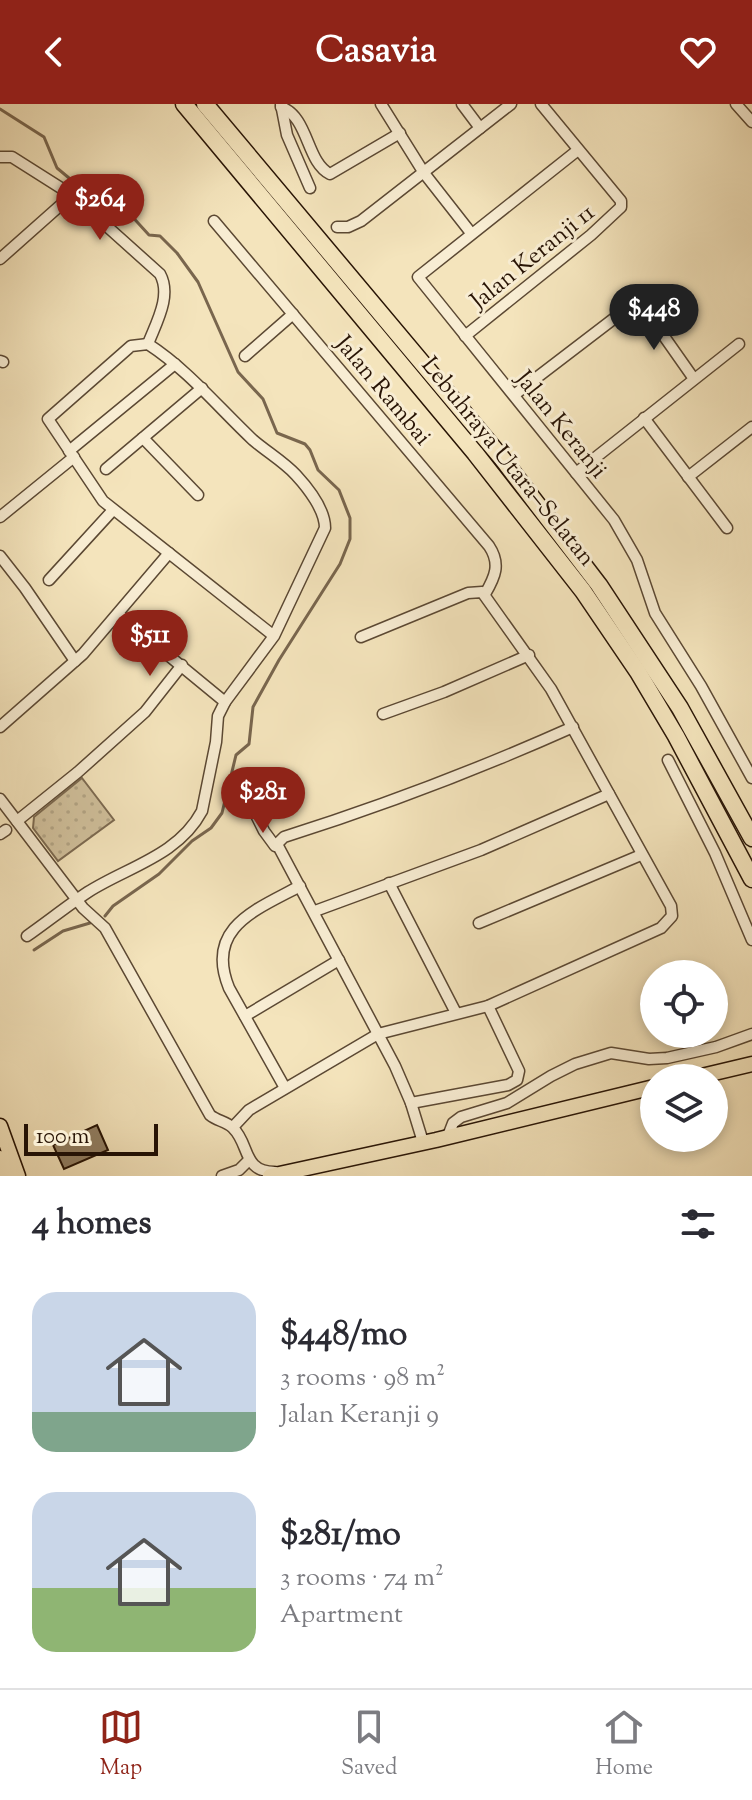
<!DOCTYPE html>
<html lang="en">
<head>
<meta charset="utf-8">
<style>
  body { margin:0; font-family:"Sorts Mill Goudy",serif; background:#f2f2f3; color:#2b2b33; height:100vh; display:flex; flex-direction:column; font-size:30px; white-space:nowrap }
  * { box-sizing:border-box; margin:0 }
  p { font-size:26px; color:#7c7c81 }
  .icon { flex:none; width:44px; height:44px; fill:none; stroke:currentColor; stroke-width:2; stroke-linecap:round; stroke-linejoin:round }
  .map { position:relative; height:1072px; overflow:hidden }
  .panel { display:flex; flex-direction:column; background:#fff; flex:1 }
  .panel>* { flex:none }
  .fabs { position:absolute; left:640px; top:856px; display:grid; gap:16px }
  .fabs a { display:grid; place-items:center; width:88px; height:88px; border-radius:50%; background:#fff; box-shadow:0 4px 12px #0003; font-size:40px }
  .scale { position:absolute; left:24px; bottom:20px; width:134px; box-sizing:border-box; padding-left:8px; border:4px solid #281405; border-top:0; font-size:22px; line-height:28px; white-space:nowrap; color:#281405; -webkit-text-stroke:6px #f8edd3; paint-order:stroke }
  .price { position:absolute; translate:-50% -68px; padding:0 18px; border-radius:28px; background:#8f2418; color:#fff; font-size:26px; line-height:52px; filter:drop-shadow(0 2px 4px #0008) }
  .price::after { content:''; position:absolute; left:50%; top:48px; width:24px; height:18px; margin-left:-12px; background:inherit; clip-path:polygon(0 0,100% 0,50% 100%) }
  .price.active { background:#222; color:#fff }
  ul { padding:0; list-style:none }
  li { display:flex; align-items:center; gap:24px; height:200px; padding:0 32px }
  li span { display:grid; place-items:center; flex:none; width:224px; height:160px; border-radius:24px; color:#555 }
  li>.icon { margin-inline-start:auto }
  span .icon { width:96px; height:96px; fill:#fffc; stroke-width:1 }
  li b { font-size:34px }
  h2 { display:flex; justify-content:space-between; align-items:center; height:96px; padding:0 32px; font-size:34px }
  header { display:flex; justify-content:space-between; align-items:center; height:104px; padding:0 32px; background:#8f2418; color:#fff; font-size:36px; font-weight:800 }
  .tab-bar { display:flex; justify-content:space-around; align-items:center; height:112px; border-top:2px solid #e1e1e2; background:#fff; font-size:22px; color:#7c7c81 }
  .tab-bar a { display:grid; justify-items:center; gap:4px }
  .tab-bar .active { color:#8f2418 }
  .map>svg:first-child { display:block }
  .park { fill:url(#park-dots); stroke:#7c6a51; stroke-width:2 }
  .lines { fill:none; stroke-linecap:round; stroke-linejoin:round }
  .stream { stroke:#79664e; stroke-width:3 }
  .building { fill:#928064; stroke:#281405; stroke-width:2 }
  .minor-casing { stroke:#5b4833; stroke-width:13 }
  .major-casing { stroke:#281405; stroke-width:17 }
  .highway-casing { stroke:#281405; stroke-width:19 }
  .minor { stroke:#f8edd3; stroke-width:10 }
  .major { stroke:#f4e4bc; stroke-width:14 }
  .highway { stroke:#f4e4bc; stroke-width:16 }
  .labels { text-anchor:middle; stroke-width:6; stroke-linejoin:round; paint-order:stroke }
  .street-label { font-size:24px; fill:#281405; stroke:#f8edd3 }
</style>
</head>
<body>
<header><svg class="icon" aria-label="back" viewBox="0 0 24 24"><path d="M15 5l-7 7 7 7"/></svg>Casavia<svg class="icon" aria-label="heart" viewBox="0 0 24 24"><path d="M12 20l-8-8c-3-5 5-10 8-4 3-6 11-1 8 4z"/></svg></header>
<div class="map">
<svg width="752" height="1072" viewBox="0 0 752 1072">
  <defs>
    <pattern id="park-dots" width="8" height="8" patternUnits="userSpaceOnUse" patternTransform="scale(2)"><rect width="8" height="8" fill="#d1c19d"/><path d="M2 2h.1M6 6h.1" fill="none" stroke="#b3a586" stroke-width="1.8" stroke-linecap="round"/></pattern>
  </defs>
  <rect width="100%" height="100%" fill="#f4e4bc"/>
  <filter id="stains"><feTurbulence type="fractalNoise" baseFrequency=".0025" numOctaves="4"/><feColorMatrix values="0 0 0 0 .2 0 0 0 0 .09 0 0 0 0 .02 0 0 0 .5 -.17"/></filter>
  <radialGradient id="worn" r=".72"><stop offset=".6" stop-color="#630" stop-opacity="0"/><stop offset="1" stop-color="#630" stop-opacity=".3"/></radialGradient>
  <path class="park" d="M82,674L114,716L58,757L33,724L34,713Z"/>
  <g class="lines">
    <g class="stream">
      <path d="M0,5L44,33L57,64L69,74L101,89L128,108L149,131L160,132L177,149L198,178L238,268L263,295L277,329L305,340L310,346L318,366L339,386L350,414V435L340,460L279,556L253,603L249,640L236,651L222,709L211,724L192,737L159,770L113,802L105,812"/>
      <path d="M34,846L63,827L90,819"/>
    </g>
  </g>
  <path class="building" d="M97,1021L108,1046L64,1065L53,1041Z"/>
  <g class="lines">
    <g class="minor-casing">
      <g id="minor">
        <path d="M281,0L287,31L310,84"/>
        <path d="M381,0L424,69L471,129"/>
        <path d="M462,0L480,24"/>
        <path d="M736,0L752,18"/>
        <path d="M281,3C309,13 306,58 330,70L400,29"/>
        <path d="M578,46L418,173L614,416L637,456L655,509L701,582L752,674"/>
        <path d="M0,53H12L72,91L160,170C172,192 156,219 148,240"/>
        <path d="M214,117L489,442C501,460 495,473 485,490"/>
        <path d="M337,123H348L361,117L511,0"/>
        <path d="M0,155L72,91"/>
        <path d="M465,232L591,131L621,103V97L541,0"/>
        <path d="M245,252L293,210"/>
        <path d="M0,257L3,258"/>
        <path d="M514,291L633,200L642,201L694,275"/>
        <path d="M644,314L727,424"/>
        <path d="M143,334L198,391"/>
        <path d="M69,347L175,260"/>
        <path d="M106,365L202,284"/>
        <path d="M576,369L739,240"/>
        <path d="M688,373L752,323"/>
        <path d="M0,413L74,353"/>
        <path d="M0,452L25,484L75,557"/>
        <path d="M49,476L113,406"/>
        <path d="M118,510L225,598"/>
        <path d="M383,610L444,588L529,551"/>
        <path d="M0,623L83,550L169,449"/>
        <path d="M668,656L715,749L752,836"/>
        <path d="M247,693L264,727L275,742L277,740"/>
        <path d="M0,695L83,804L105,824L210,1011C217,1017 226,1017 233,1024C250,1040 242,1068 275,1068"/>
        <path d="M17,717L78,668L145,608L182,561"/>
        <path d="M0,730L6,726"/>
        <path d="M389,779L456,909"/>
        <path d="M315,807L481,746L609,690"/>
        <path d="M479,819L641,751"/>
        <path d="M27,832C47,818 67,802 88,788C127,763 178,752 202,707L216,638L218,612L225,598L274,532L325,424C325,406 308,384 296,371C284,358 267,348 253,336C218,303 188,266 148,240L131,242L48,315L103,397L274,532"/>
        <path d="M245,912L339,856"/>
        <path d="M285,984L229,884C204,823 258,805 300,782"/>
        <path d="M411,999L508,981L517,976L519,967L488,902"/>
        <path d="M233,1023L249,1006L378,930L488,902L661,824L672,812L671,802L551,585L482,488L468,489L361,533"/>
        <path d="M448,1032L453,1019L461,1013L507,999L551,972L575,960L611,949L649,955L667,954L716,943L752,930"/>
        <path d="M423,1038L411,999L395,962L277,740L284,733C382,702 479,665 573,623"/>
        <path d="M222,1072L239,1066L249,1056"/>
      </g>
    </g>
    <g class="major-casing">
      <g id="major">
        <path d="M693,974L752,960"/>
        <path d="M0,1022L18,1072"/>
        <path d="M0,1054L6,1072"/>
        <path d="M270,1072L436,1036L654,983"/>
      </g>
    </g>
    <g class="highway-casing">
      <g id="highway">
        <path d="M184,0L475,349L583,487L638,568L676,632L752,775"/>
        <path d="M205,0L501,353L599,481L680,604L752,734"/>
      </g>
    </g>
    <use href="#minor" class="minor"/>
    <use href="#major" class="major"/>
    <use href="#highway" class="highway"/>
  </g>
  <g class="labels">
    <g class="street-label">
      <text transform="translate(532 152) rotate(-39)" y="8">Jalan Keranji 11</text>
      <text transform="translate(384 286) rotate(50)" y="8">Jalan Rambai</text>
      <text transform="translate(562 320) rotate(51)" y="8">Jalan Keranji</text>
      <text transform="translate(509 357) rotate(51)" y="8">Lebuhraya Utara–Selatan</text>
    </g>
  </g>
  <rect width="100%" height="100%" filter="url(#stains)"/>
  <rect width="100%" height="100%" fill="url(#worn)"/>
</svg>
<div class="fabs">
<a><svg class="icon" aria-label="locate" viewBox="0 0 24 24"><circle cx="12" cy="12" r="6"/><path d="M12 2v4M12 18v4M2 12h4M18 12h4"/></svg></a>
<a><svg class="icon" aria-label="layers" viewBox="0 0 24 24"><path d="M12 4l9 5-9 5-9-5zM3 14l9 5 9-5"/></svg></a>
</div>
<div class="scale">100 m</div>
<b class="price" style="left:100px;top:138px">$264</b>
<b class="price active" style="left:654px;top:248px">$448</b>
<b class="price" style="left:150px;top:574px">$511</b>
<b class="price" style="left:263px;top:731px">$281</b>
</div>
<section class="panel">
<h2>4 homes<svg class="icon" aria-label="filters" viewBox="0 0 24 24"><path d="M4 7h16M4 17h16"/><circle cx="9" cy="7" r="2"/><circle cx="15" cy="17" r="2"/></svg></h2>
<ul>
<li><span style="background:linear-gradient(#c9d6e8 75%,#7fa58c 0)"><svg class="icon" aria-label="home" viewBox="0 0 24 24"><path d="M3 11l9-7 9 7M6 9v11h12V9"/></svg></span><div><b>$448/mo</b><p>3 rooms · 98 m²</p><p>Jalan Keranji 9</p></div></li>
<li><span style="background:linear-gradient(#c9d6e8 60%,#8fb573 0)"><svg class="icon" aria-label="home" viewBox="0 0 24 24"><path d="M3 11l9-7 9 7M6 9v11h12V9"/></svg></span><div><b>$281/mo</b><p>3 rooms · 74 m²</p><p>Apartment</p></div></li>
</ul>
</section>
<nav class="tab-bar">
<a class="active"><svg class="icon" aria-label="map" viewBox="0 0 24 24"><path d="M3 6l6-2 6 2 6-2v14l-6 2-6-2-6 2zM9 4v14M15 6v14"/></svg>Map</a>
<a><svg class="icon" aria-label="saved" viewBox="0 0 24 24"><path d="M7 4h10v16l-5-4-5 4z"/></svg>Saved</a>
<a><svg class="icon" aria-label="home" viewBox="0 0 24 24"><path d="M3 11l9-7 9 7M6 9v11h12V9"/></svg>Home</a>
</nav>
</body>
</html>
